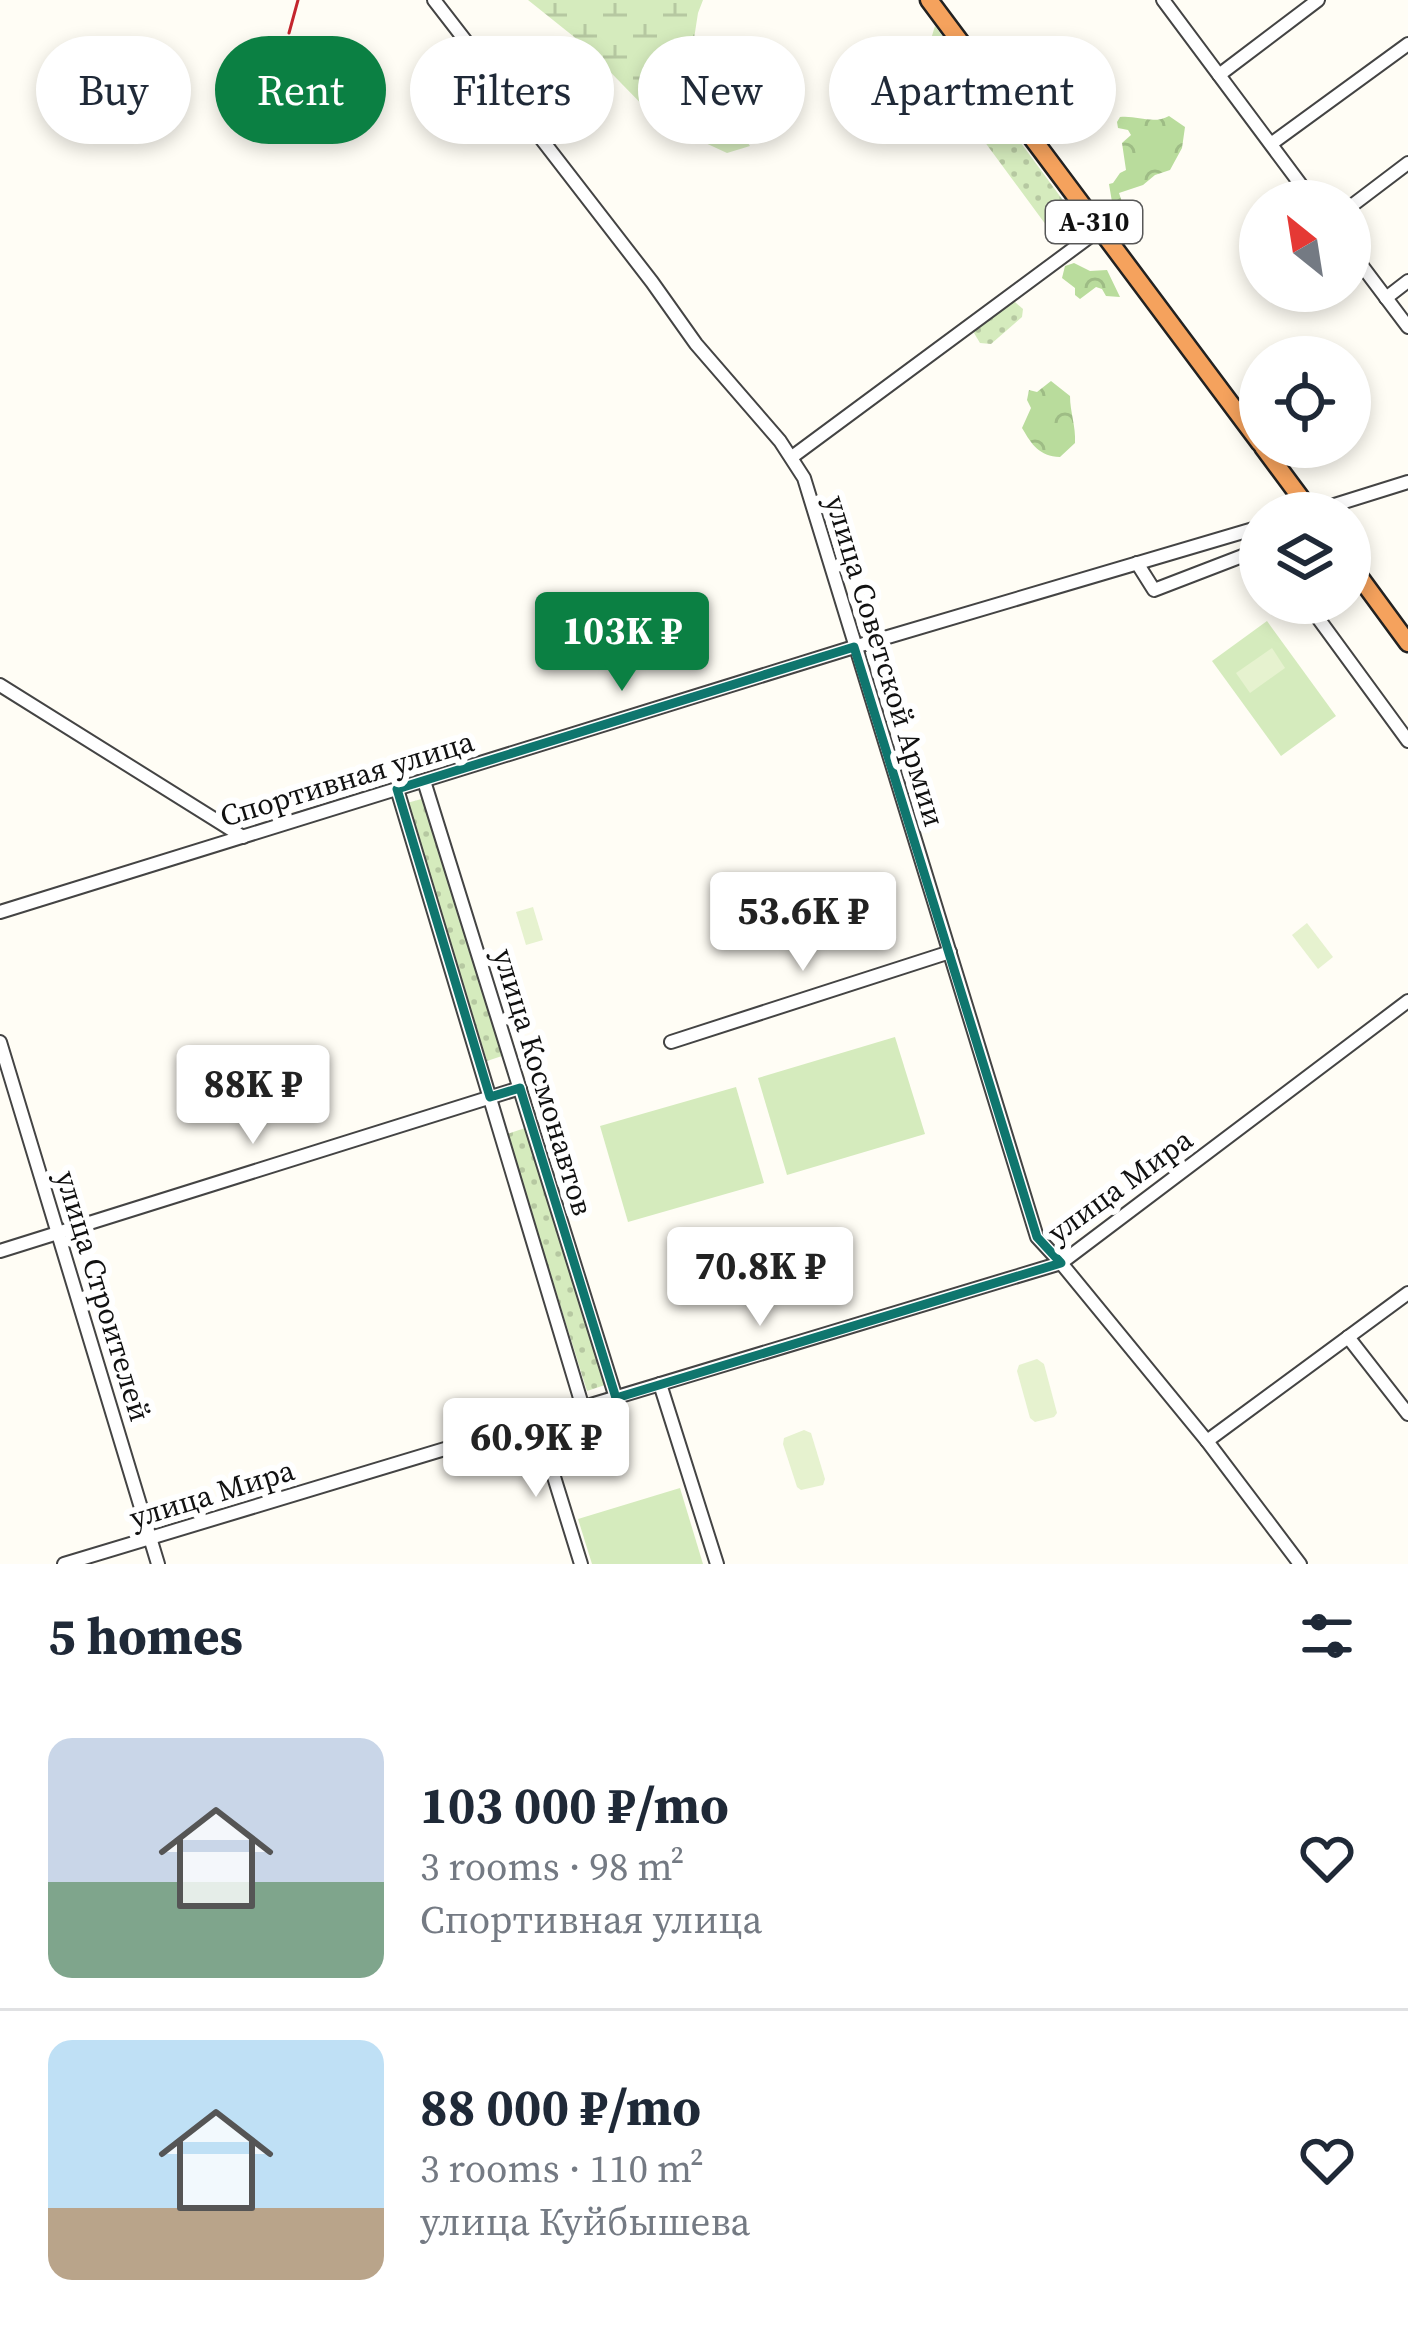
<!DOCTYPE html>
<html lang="en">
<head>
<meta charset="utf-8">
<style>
  body { margin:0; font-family:"Source Serif 4",serif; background:#f2f2f3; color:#1f2937; height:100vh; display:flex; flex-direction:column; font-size:45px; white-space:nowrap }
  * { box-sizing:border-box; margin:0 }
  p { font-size:39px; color:#747a83 }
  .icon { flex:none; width:66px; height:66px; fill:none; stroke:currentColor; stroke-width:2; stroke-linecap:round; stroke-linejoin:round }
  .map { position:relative; height:1564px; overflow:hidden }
  .panel { display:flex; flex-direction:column; background:#fff; flex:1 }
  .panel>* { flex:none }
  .guide { position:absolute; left:36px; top:36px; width:1338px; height:108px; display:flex; gap:24px }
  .needle { width:78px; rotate:330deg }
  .fabs { position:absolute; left:1239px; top:180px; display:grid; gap:24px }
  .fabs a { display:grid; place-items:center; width:132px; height:132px; border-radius:50%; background:#fff; box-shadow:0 6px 18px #0003; font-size:60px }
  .price { position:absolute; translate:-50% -102px; padding:0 27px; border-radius:12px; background:#fff; color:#222; font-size:39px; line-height:78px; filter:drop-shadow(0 3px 6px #0008) }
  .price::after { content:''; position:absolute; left:50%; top:72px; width:36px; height:27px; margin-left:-18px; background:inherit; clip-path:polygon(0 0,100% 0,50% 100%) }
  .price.current { background:#0b8043; color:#fff }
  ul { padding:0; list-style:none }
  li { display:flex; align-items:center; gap:36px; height:300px; padding:0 48px }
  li+li { border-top:3px solid #e0e1e3 }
  li span { display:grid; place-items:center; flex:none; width:336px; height:240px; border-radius:24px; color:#555 }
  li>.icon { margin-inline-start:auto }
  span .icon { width:144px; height:144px; fill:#fffc; stroke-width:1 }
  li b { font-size:51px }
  h2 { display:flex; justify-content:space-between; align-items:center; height:144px; padding:0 48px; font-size:51px }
  .tag { padding:0 42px; border-radius:54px; background:#fff; box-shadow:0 6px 18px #0003; font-size:42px; line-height:108px }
  .tag.current { background:#0b8043; color:#fff }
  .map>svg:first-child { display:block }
  .grass { fill:url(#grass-dots) }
  .forest { fill:url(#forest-crowns) }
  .wetland { fill:url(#wetland-marsh) }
  .park { fill:#d5ebbd }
  .pitch { fill:#e6f2cf }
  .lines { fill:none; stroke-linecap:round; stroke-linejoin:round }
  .minor-casing { stroke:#444; stroke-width:16 }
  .highway-casing { stroke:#222; stroke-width:21 }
  .minor { stroke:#fff; stroke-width:12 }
  .highway { stroke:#f5a25d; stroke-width:16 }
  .rail { stroke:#c4262e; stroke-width:3 }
  .marked { fill:none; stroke:#0f766e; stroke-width:9; stroke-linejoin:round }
  .labels { text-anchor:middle; stroke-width:12; stroke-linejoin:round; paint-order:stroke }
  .shield { fill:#fff; stroke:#585858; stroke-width:3 }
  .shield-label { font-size:27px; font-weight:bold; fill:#111 }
  .street-label { font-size:30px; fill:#111; stroke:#fff }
</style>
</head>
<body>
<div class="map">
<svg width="1408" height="1564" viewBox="0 0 1408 1564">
  <defs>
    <pattern id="grass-dots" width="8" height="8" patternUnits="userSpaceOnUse" patternTransform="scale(3)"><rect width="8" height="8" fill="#d5ebbd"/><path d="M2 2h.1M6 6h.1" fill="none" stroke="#b6c8a1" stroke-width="1.8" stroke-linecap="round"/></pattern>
    <pattern id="forest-crowns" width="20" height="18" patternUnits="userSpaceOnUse" patternTransform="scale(3)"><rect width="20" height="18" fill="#b9dc9c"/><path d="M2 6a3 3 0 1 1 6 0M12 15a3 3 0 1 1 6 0" fill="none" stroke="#9ebc85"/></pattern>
    <pattern id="wetland-marsh" width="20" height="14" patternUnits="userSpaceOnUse" patternTransform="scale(3)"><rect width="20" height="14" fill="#d5ebbd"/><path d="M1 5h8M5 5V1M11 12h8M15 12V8" fill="none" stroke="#b6c8a1"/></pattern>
  </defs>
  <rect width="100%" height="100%" fill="#fffdf5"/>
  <g class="grass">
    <path d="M935,26L1076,218L1060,244L928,65L930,59L927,52Z"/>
    <path d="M1008,302H1015L1023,309L1022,317L991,344L980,343L974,333L976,327Z"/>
    <path d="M425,798L505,1055L487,1061L407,803Z"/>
    <path d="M525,1128L605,1385L587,1391L507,1134Z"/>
  </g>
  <g class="forest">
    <path d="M913,75C925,89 927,98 942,113L943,130C927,122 919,111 906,101L905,78Z"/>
    <path d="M1169,116L1185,127L1182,148L1170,170L1155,175L1143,185L1119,193L1122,202L1117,204L1112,202L1109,184L1113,183L1120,173L1126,170L1122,143L1131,135L1128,130L1118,128L1117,122L1120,117C1137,115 1153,125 1169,116Z"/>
    <path d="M1074,263L1090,271L1107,270L1120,297L1106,296L1102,289L1096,287L1080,299L1075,295V288L1062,278L1065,266Z"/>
    <path d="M1051,381L1070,396C1070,412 1076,426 1075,443L1060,457C1039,456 1032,445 1022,428L1031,408L1027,400L1029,390L1037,392Z"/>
  </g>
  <path class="wetland" d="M528,0H703L698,13L691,58L750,146L727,153L658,121L583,44Z"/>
  <g class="park">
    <path d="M1267,621L1336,716L1281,756L1212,661Z"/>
    <path d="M895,1037L925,1134L787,1175L758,1078Z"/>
    <path d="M736,1087L764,1183L628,1222L600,1126Z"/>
    <path d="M680,1488L703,1564H592L578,1519Z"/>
  </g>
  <g class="pitch">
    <path d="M1272,648L1285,668L1250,693L1236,673Z"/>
    <path d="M533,907L543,940L526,945L516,912Z"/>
    <path d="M1307,923L1333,957L1318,969L1292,935Z"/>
    <path d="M1037,1359L1044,1364L1057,1413L1054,1417L1035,1422L1030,1418L1017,1371L1019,1365Z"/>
    <path d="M804,1430L811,1433L825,1479L823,1485L801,1490L797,1487L783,1444L784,1438Z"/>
  </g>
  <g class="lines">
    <g class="minor-casing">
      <g id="minor">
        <path d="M434,0L652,282L696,344L780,441L804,478L1037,1237L1061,1263L1207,1441L1300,1564"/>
        <path d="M1163,0L1313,201"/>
        <path d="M1219,75L1318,0"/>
        <path d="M1271,144L1408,44"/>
        <path d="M1350,207L1408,163"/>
        <path d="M1350,250L1408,327"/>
        <path d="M1386,298L1408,281"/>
        <path d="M792,457L1100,229"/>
        <path d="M1309,513L1408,482"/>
        <path d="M1137,563L1154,590L1245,555L1260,558"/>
        <path d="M1307,603L1408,741"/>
        <path d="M0,685L243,837"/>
        <path d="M424,781L616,1398"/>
        <path d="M397,789L583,1408"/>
        <path d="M0,912L854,647L1260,527"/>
        <path d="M0,1042L158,1564"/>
        <path d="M671,1042L950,952"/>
        <path d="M0,1251L520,1088"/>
        <path d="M1348,1337L1408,1414"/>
        <path d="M660,1384L717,1564"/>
        <path d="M537,1422L581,1564"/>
        <path d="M1207,1441L1408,1293"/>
        <path d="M64,1564L1061,1263L1408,1001"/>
      </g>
    </g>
    <g class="highway-casing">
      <g id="highway">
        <path d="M929,0L1260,443"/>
        <path d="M1263,447L1312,513"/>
        <path d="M1350,564L1408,643"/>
      </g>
    </g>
    <use href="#minor" class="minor"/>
    <use href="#highway" class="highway"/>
    <path class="rail" d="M289,33L298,0"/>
  </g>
  <path class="marked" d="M854,647L1037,1237L1061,1263L616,1398L520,1088L490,1097L397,789Z"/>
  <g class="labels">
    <rect class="shield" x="1046" y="201" width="96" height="42" rx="9"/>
    <g class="shield-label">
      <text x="1094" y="231">А-310</text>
    </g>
    <g class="street-label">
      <text transform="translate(885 661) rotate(73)" y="10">улица Советской Армии</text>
      <text transform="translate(347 779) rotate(-17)" y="10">Спортивная улица</text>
      <text transform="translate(543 1082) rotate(73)" y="10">улица Космонавтов</text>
      <text transform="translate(1120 1186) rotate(-36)" y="10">улица Мира</text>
      <text transform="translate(103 1296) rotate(73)" y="10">улица Строителей</text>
      <text transform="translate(212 1494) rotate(-17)" y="10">улица Мира</text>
    </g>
  </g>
</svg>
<div class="fabs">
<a><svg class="needle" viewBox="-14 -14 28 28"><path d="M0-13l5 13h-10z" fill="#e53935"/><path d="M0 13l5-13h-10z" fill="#747a83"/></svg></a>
<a><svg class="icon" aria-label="locate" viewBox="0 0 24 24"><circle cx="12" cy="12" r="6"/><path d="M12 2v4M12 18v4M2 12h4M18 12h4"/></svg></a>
<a><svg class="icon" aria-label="layers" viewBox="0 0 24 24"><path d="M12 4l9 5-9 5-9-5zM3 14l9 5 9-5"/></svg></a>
</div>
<b class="price current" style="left:622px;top:694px">103K ₽</b>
<b class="price" style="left:803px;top:974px">53.6K ₽</b>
<b class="price" style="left:253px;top:1147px">88K ₽</b>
<b class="price" style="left:760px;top:1329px">70.8K ₽</b>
<b class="price" style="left:536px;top:1500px">60.9K ₽</b>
<div class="guide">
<a class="tag">Buy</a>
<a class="tag current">Rent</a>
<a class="tag">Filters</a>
<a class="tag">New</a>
<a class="tag">Apartment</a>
</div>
</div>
<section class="panel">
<h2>5 homes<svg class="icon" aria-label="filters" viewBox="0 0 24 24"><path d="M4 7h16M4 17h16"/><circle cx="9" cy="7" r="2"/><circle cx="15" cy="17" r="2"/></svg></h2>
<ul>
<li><span style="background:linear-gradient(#c9d6e8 60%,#7fa58c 0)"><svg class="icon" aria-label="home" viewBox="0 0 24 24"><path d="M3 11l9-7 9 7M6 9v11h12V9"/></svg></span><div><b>103 000 ₽/mo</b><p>3 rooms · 98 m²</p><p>Спортивная улица</p></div><svg class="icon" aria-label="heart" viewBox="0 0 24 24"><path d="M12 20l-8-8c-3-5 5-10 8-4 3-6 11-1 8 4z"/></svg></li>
<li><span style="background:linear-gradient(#bfe0f5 70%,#b9a48a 0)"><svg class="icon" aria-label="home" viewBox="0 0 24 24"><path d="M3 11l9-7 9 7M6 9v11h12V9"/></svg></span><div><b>88 000 ₽/mo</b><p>3 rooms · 110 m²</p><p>улица Куйбышева</p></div><svg class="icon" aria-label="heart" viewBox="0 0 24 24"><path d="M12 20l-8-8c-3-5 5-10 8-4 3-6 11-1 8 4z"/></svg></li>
</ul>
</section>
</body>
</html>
